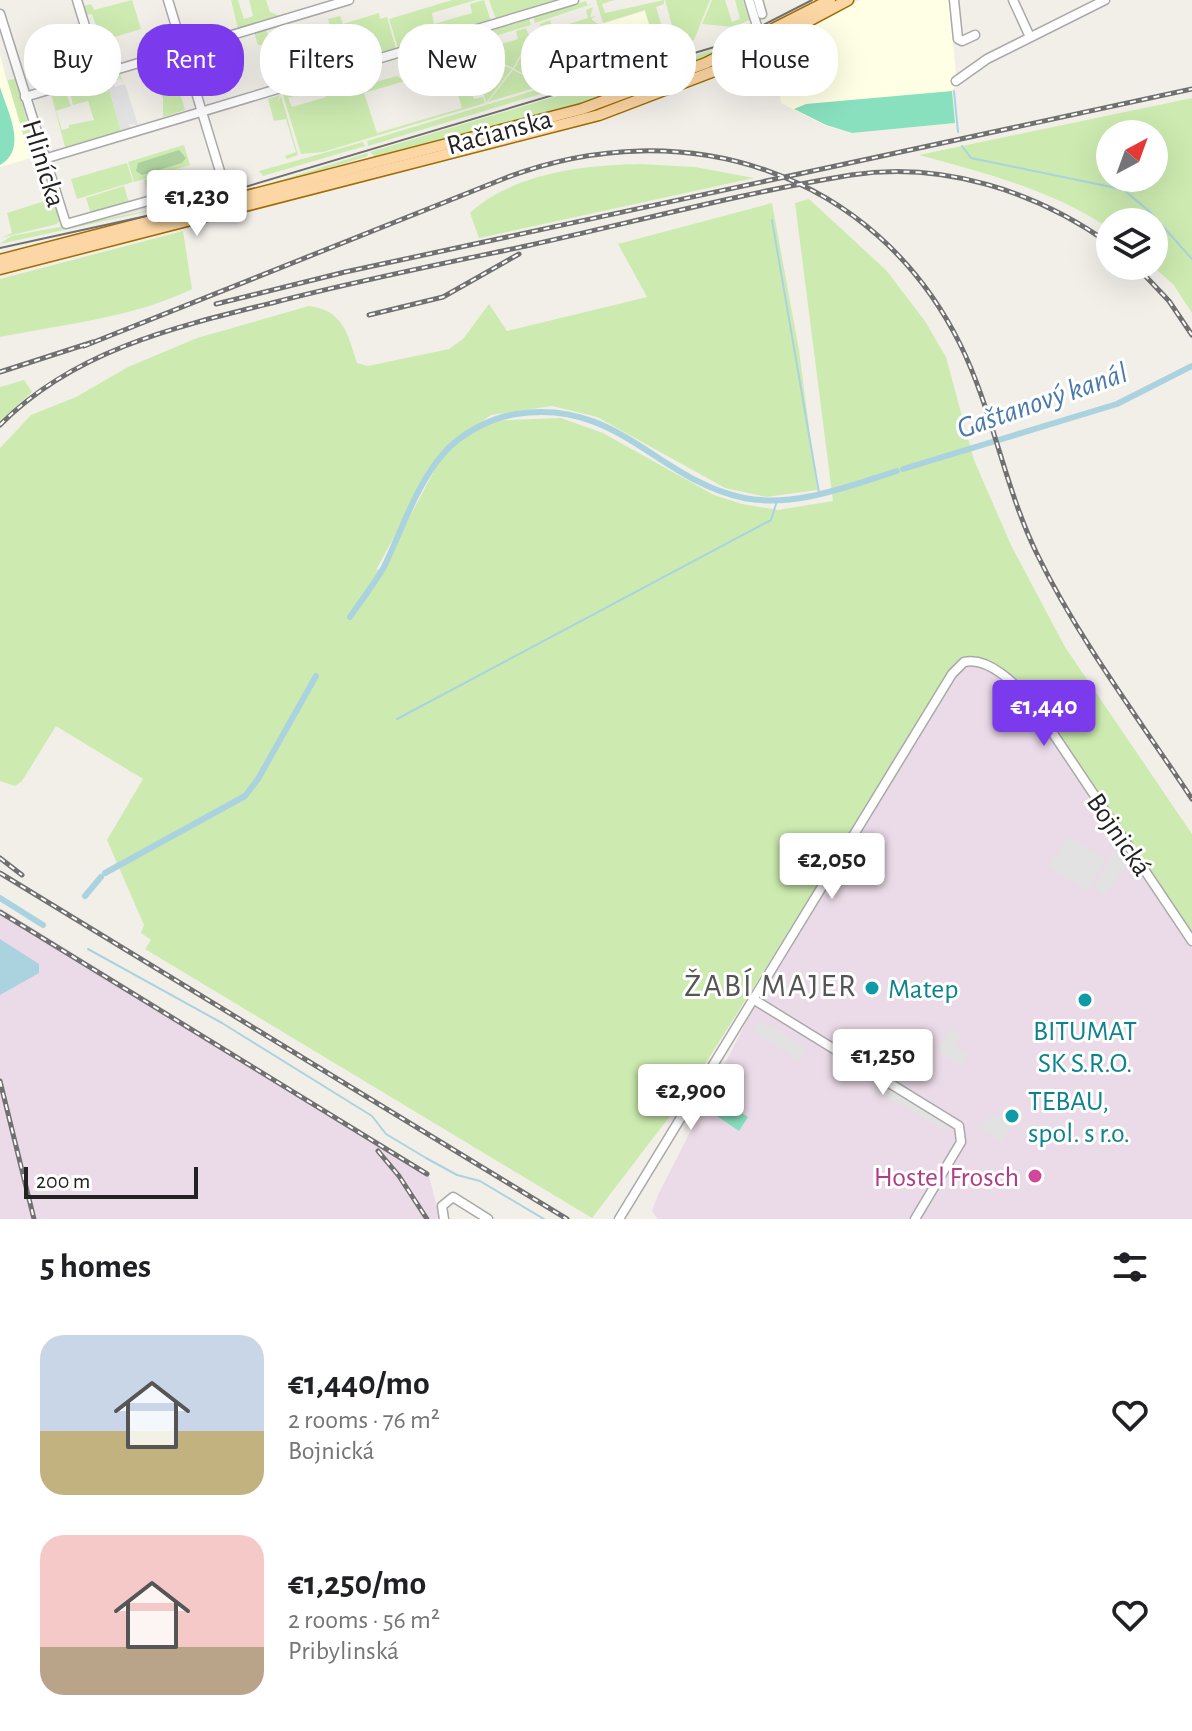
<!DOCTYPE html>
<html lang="en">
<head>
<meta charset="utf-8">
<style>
  body { margin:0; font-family:"Alegreya Sans",sans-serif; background:#f2f2f2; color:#202124; height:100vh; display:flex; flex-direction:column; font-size:30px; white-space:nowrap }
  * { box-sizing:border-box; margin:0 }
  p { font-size:26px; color:#757577 }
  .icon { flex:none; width:44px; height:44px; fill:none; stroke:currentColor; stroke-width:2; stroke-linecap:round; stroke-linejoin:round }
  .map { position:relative; height:1219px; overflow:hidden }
  .drawer { display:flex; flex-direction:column; background:#fff; flex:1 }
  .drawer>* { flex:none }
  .guide { position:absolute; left:24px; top:24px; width:1144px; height:72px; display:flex; gap:16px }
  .needle { width:52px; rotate:41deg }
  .tools { position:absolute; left:1096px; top:120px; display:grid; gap:16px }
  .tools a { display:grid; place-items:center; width:72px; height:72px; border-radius:50%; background:#fff; box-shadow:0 8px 32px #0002; font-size:40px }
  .scale { position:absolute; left:24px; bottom:20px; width:174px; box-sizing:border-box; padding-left:8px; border:4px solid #222; border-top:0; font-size:22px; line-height:28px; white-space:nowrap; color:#222; -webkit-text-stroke:6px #fff; paint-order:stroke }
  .price { position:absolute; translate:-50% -68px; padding:0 18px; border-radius:8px; background:#fff; color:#222; font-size:26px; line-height:52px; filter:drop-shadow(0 2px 4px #0008) }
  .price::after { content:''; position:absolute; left:50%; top:48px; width:24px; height:18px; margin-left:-12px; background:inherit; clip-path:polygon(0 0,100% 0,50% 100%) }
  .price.on { background:#7c3aed; color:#fff }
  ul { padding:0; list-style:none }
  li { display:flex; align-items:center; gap:24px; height:200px; padding:0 40px }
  li span { display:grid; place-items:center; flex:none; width:224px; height:160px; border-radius:24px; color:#555 }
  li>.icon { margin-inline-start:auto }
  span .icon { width:96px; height:96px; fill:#fffc; stroke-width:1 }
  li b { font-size:34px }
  h2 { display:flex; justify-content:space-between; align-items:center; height:96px; padding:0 40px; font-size:34px }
  .chip { padding:0 28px; border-radius:32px; background:#fff; box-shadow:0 8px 32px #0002; font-size:28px; line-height:72px }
  .chip.on { background:#7c3aed; color:#fff }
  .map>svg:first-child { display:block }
  .industrial { fill:#ebdbe8 }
  .education { fill:#ffffe5 }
  .grass { fill:#cdebb0; fill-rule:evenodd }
  .forest { fill:#add19e }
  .park { fill:#c8facc }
  .pitch { fill:#88e0be }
  .parking { fill:#e2e2e2 }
  .water { fill:#aad3df }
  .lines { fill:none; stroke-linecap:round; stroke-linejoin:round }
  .stream { stroke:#aad3df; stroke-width:2 }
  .canal { stroke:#aad3df; stroke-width:6 }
  .minor-casing { stroke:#a9a9a9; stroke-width:11 }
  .major-casing { stroke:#a06b00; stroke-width:13 }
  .minor { stroke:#fff; stroke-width:8 }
  .major { stroke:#fcd6a4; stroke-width:10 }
  .tram { stroke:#707070; stroke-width:2 }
  .rail-casing { stroke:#707070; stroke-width:5 }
  .rail { stroke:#fff; stroke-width:2; stroke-dasharray:6; stroke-linecap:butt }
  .culture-dot { fill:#0f9aa8; stroke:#fff; stroke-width:3 }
  .hotel-dot { fill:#d1479c; stroke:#fff; stroke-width:3 }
  .labels { text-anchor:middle; stroke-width:6; stroke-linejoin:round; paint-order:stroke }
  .street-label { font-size:28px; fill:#222; stroke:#fff }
  .culture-label { font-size:28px; fill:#0d838f; stroke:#fff; text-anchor:start }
  .hotel-label { font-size:28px; fill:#b23c85; stroke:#fff; text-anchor:end }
  .water-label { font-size:30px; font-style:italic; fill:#4a7aab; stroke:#fff }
  .quarter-label { font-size:32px; letter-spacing:2px; fill:#555; stroke:#fff }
</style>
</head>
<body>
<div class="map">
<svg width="1192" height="1219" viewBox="0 0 1192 1219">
  <rect width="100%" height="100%" fill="#f2efe9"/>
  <g class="industrial">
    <path d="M976,660L1024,691L1192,941V1219H658L652,1211L658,1195L767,981L955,668Z"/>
    <path d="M0,908L428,1172L440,1219H0Z"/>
  </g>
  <g class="education">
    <path d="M860,0H949L957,85L952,90L955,123L852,133L826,126L781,103L772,50Z"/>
    <path d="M645,11L656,50L569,75L558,37Z"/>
    <path d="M0,55L7,80L15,79L38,156L0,167Z"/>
  </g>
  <g class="grass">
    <path d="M132,0L141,29L101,41L92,14L86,15L84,6L91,4L94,10Z"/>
    <path d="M231,0H238L244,19L253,16L249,0H266L270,12L280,16L238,29Z"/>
    <path d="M452,0H476L432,13L434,24L472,13L470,4L484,0L491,21L398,48L389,19Z"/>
    <path d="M489,0H560L496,19Z"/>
    <path d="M596,0H615L602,4L605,13L664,0V4L656,7L666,41L674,39L676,45L546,85L514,69L530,40L544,78L553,76L540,24L550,20L553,29L588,18L586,10L593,7L590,17L596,16L591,19L598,24L557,36L569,75L657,50L645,10L603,23Z"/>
    <path d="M665,0H710L694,40L677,45Z"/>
    <path d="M712,0H725L732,22L740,19L735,0H743L749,20L734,27L702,24Z"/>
    <path d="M586,1L587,5L592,4L535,23L533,17Z"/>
    <path d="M379,13L380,19L387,17L396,49L309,75L307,71L297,74V79L292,75L284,83L272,45L308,35L306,26L311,25L314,35L331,30L328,19L340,16L343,24Z"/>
    <path d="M529,18L531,25L479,41L483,50L518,39L516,31L526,28L530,38L513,68L472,51L470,44H465L464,37Z"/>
    <path d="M266,29L282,83H268L265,73L272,69L265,45H258L254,32Z"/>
    <path d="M458,39L462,45L455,48L474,99L483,97L485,103L323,152L301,154L282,92L338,75L341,82L288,98L292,107L326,97L325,89L331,87L333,94L397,76L405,81L364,93L377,133L462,108L450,67L410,79L402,56Z"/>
    <path d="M739,42C625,98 500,132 375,157L370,152Z"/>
    <path d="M675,48L677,53L368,146L367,141Z"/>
    <path d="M473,53L512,69L486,103Z"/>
    <path d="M0,55L7,80L15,79L38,156L30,158Z"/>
    <path d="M170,59L185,110L163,117V98L148,66Z"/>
    <path d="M513,70L544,85L488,102Z"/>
    <path d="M120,74L123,84L120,78L108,85L121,131L65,147L51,94L58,96L57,92L65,90L71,106L56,111L62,130L69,128V125L94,120L88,101L73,105L69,89L107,77L112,80V76Z"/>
    <path d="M280,95L276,105L281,96L298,155L287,159L285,156L296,152L286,119L274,121L268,99Z"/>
    <path d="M1192,98V313L1173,284L1152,266L1154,222H1110V229C1053,190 985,173 919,155ZM1110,134H1154V178H1110Z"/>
    <path d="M363,142L365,146L263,176L259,171Z"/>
    <path d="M184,145L190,165L134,182L128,162Z"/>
    <path d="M367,153L368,156C328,168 285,182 243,192Z"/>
    <path d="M127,163L133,182L77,199L71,179Z"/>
    <path d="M640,164L695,167L754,178L479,238L470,213C514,173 583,165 640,164Z"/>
    <path d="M181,169L186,185L196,183L197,186L140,200L149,197L144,180Z"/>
    <path d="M124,186L129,203L91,214L86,198Z"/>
    <path d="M218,190L141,213L0,244L11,236L140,212Z"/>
    <path d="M54,198L60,220L57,224L0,238L12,233L7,213Z"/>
    <path d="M809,199L886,270L925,321L946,357L974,460L1011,545L1065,647L1192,834V941L1024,691L976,660L955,668L683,1099L592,1218L145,949L151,940L141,933L144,925L107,840L143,779L56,726L22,781L15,786L0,781V448L31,415L76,397L128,367L197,338L309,306C343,310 348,334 357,363L368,366L449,349L463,339L489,304L507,331L647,297L618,244L772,203L799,350L817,490L766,497L725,488L597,417L552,406L491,415L440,453L376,570L382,569L443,454L485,421L561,418L603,433L714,495L742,504L778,510L833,501L795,203Z"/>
    <path d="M183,231L192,289C133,318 64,324 0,337V279Z"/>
    <path d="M24,380L32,392L0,421V387Z"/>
  </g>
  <path class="forest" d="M179,150L186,158L182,163L142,175L136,171L138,163Z"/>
  <path class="park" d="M77,23L91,69L61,78L47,32Z"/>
  <g class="pitch">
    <path d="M597,46L602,61L573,69L569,54Z"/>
    <path d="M0,87C7,111 29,149 0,165Z"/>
    <path d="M952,91L955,123L852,133L826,125L794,109L806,104Z"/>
    <path d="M723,1101L748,1117L739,1131L714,1114Z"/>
  </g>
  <g class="parking">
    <path d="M113,83L115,87L125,84L138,125L129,124L130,128L121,131L108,84Z"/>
    <path d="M216,184L218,189L105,220L104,217Z"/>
    <path d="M1068,836L1106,860L1087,891L1048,867Z"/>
    <path d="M1115,850L1127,867L1104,896L1093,888Z"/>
    <path d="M760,1020L806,1048L799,1060L752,1031Z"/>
    <path d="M950,1029L962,1036L956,1046L970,1054L962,1067L937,1051Z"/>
    <path d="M882,1085L939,1120L951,1134L875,1090Z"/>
    <path d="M995,1114L1012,1125L1001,1142L980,1129L988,1117L992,1119Z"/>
  </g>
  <path class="water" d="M0,939L39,964V973L0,995Z"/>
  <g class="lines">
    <g class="stream">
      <path d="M954,91L958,132"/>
      <path d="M962,146L971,158L1121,189"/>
      <path d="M1126,192L1149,211L1192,259"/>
      <path d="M772,220L819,493"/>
      <path d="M397,719L771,520L777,501"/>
      <path d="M88,949L222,1023L372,1116L386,1134L426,1158L457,1175L480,1181L544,1219"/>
    </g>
    <g class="canal">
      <path d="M903,469L1117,404L1192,366"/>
      <path d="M350,617C361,601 374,584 384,567C402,530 416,485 443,454C460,434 490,418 516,414C618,398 657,480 744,498C795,508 848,486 897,471"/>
      <path d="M105,873L245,796L258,779L316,676"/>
      <path d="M85,896L101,877"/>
      <path d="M0,898L43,925"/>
    </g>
    <g class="minor-casing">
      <g id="minor">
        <path d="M77,0L100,75"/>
        <path d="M168,0L229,201"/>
        <path d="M749,0L760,36"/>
        <path d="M758,0L762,14"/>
        <path d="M954,0L958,39L962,41L975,35"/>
        <path d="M1013,0L1030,37"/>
        <path d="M0,14L66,224L223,180"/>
        <path d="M956,81L987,59L1105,0"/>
        <path d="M25,97L349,0"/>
        <path d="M44,159L574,0"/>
        <path d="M753,999L959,1126L961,1142L915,1219"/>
        <path d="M444,1219L442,1206L453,1197L488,1219"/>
        <path d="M619,1219L952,674L964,662C989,656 1017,686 1032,702L1192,941"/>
      </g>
    </g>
    <g class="major-casing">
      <g id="major">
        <path d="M0,260L582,109L706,63L830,0"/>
        <path d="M0,269L599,115L717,70L848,0"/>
      </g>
    </g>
    <use href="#minor" class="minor"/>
    <use href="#major" class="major"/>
    <path class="tram" d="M0,248L151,215L728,43L812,0"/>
    <g class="rail-casing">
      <g id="rail">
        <path d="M1136,266L1169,301L1192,335"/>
        <path d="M216,304L345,272L1192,89"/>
        <path d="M369,315L443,297L519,254"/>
        <path d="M84,346L508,177C684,111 874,171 960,344C993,411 1004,486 1037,554C1079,640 1139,719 1192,799"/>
        <path d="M0,372L93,342"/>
        <path d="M0,425C73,351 174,327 272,303C356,281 441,264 526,246C634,222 742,193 851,175C942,161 1036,191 1110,244"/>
        <path d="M0,858L22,875"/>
        <path d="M0,873L567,1219"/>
        <path d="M0,912L427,1174"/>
        <path d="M0,1081L34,1219"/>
        <path d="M378,1151L399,1176L427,1219"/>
      </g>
    </g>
    <use href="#rail" class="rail"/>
  </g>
  <g class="culture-dot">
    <circle cx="872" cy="988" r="8"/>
    <circle cx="1085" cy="1000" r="8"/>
    <circle cx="1012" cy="1116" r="8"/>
  </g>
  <circle class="hotel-dot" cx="1035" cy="1176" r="8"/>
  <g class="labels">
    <g class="street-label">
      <text transform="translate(499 131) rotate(-15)" y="10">Račianska</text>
      <text transform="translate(45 163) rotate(73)" y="10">Hlinícka</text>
      <text transform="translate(1120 834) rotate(56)" y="10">Bojnická</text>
    </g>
    <g class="culture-label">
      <text x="888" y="998">Matep</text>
      <text x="1085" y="1040" text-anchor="middle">BITUMAT<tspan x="1085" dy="32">SK S.R.O.</tspan></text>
      <text x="1028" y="1110">TEBAU,<tspan x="1028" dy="32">spol. s r.o.</tspan></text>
    </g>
    <g class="hotel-label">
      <text x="1019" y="1186">Hostel Frosch</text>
    </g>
    <g class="water-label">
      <text transform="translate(1042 400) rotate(-19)" y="10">Gaštanový kanál</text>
    </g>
    <g class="quarter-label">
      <text x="771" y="996">ŽABÍ MAJER</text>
    </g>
  </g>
</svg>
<div class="tools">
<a><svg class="needle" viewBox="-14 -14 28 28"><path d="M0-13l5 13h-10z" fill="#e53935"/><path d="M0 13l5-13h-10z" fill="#757577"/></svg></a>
<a><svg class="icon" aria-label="layers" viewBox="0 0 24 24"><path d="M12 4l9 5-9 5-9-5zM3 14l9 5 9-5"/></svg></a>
</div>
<div class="scale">200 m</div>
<b class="price" style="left:197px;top:238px">€1,230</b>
<b class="price on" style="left:1044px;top:748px">€1,440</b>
<b class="price" style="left:832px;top:901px">€2,050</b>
<b class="price" style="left:883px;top:1097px">€1,250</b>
<b class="price" style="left:691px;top:1132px">€2,900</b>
<div class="guide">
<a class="chip">Buy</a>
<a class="chip on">Rent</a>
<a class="chip">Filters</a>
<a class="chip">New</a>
<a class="chip">Apartment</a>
<a class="chip">House</a>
</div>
</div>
<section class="drawer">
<h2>5 homes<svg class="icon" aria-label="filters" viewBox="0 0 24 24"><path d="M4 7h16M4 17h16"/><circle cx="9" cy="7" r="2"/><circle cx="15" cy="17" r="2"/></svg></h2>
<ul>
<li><span style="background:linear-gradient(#c9d6e8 60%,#c2b280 0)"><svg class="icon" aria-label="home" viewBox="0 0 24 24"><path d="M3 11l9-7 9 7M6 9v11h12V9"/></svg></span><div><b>€1,440/mo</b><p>2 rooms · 76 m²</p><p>Bojnická</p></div><svg class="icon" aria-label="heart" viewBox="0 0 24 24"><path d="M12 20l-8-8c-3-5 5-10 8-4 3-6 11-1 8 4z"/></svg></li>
<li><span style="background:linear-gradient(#f6c9c9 70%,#b9a48a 0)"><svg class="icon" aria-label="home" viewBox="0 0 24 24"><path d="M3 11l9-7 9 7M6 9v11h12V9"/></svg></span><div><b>€1,250/mo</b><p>2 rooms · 56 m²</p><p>Pribylinská</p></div><svg class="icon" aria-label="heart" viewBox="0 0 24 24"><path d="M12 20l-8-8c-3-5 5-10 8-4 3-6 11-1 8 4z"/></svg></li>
</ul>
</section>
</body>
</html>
